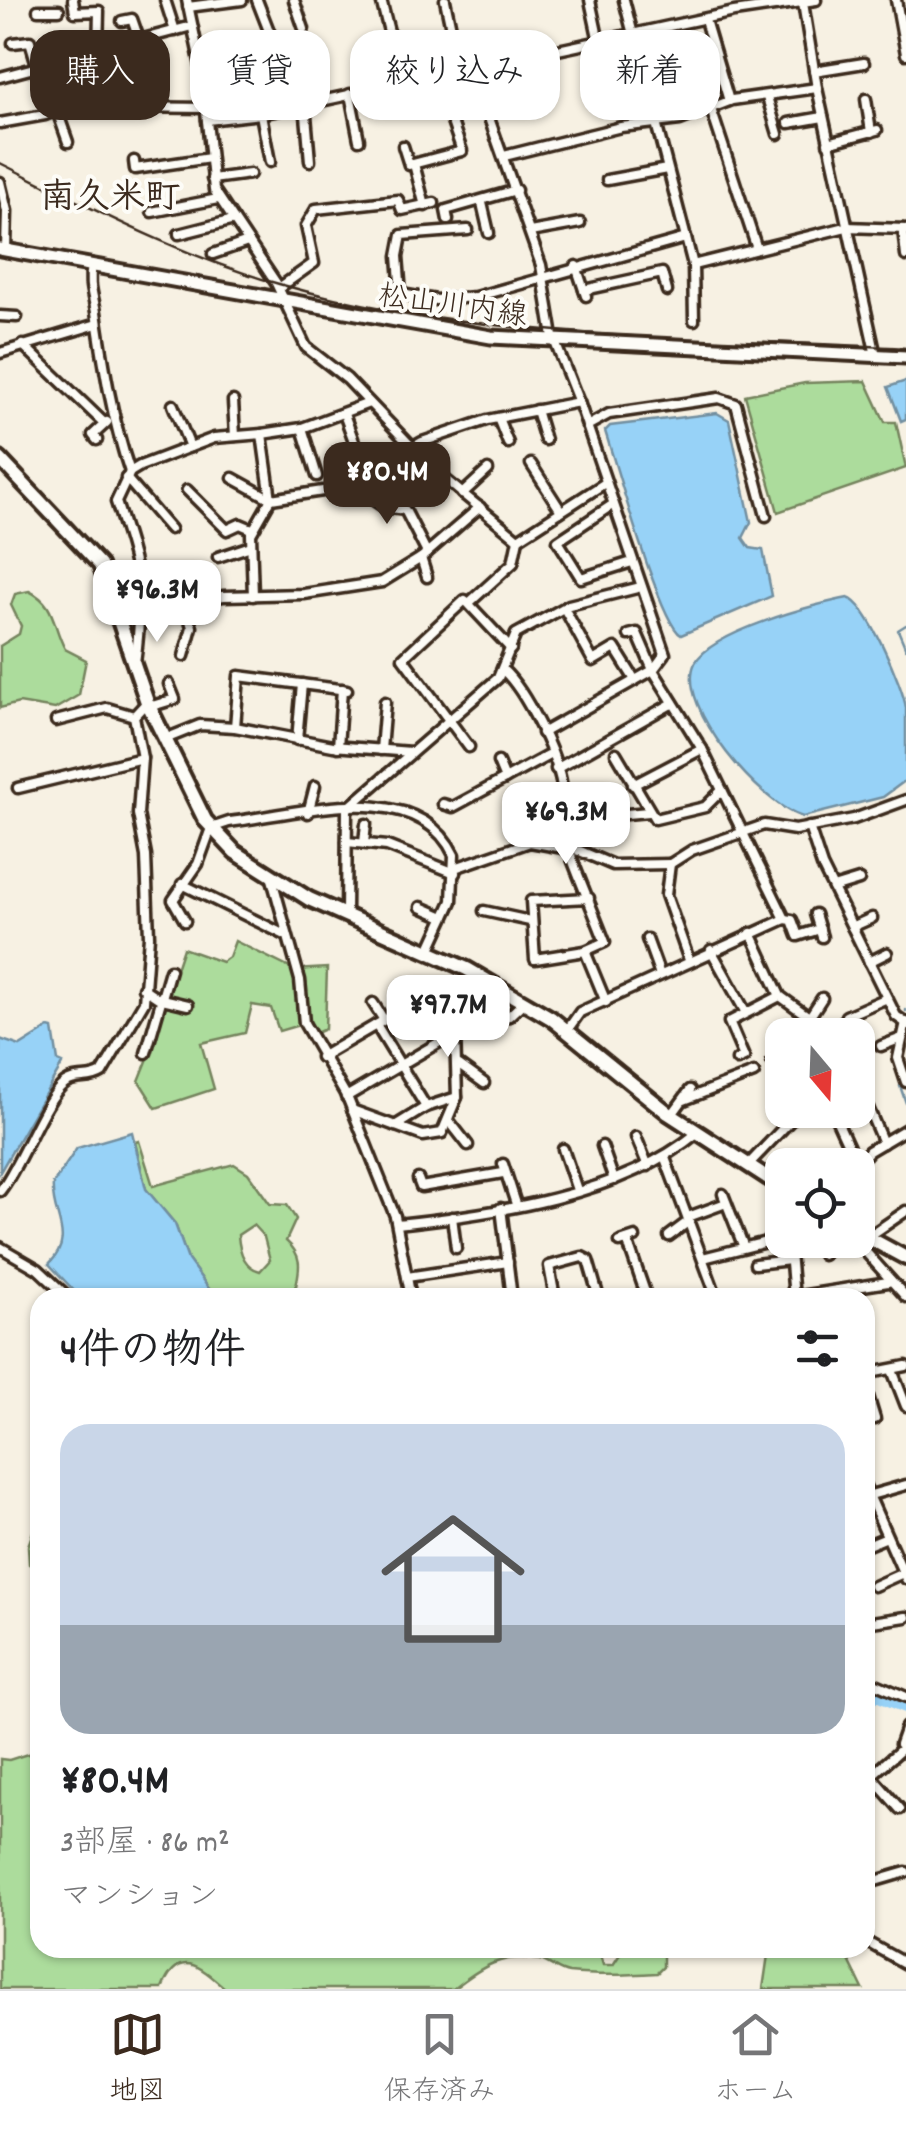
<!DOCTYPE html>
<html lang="ja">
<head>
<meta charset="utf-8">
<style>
  body { margin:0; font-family:Dekko,"Klee One",sans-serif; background:#f2f2f2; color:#202124; height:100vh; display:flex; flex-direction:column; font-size:38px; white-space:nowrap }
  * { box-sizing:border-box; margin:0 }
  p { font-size:32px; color:#757577 }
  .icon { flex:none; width:55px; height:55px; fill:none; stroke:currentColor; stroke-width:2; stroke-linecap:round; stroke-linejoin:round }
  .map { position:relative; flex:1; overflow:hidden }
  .drawer { position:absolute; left:30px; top:1288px; width:845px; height:670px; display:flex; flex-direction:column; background:#fff; border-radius:30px; box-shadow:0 2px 8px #0004 }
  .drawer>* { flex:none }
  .guide { position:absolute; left:30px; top:30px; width:848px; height:90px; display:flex; gap:20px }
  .needle { width:65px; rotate:161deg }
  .buttons { position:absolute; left:765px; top:1018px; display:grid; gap:20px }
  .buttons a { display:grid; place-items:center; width:110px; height:110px; border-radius:20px; background:#fff; box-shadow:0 2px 8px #0004; font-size:50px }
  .price { position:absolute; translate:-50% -85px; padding:0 22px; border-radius:20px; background:#fff; color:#222; font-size:32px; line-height:65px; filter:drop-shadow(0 2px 5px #0008) }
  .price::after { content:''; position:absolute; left:50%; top:60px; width:30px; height:22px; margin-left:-15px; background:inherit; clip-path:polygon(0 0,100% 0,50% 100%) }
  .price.on { background:#3b2a1e; color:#fff }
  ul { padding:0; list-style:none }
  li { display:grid; align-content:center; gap:20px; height:530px; padding:0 30px }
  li+li { border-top:2px solid #e0e0e0 }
  li span { display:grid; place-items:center; height:310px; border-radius:30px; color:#555 }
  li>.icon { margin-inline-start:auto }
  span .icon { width:180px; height:180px; fill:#fffc; stroke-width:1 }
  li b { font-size:42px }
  h2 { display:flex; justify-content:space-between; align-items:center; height:120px; padding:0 30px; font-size:42px }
  .chip { padding:0 35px; border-radius:30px; background:#fff; box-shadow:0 2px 8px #0004; font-size:35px; line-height:90px }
  .chip.on { background:#3b2a1e; color:#fff }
  .tabs { display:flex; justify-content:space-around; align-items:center; height:140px; border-top:2px solid #e0e0e0; background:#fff; font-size:28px; color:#757577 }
  .tabs a { display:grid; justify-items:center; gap:5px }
  .tabs .on { color:#3b2a1e }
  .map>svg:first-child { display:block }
  .green { fill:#acdc9c; stroke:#74835d; stroke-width:2.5; fill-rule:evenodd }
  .water { fill:#97d2f7; stroke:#728fa0; stroke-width:2.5 }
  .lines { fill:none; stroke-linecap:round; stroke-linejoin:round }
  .stream { stroke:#728fa0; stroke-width:2.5 }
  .river { stroke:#97d2f7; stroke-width:18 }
  .street-casing { stroke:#3b2a1e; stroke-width:15 }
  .secondary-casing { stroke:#3b2a1e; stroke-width:19 }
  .primary-casing { stroke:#3b2a1e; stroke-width:20 }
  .street { stroke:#fdfcf7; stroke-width:8 }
  .secondary { stroke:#fdfcf7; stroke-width:11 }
  .primary { stroke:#fdfcf7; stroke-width:12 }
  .rail { stroke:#3b2a1e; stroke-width:2.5 }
  .labels { text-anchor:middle; stroke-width:8; stroke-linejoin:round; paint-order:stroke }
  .street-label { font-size:30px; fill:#3b2a1e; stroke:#fdfcf7 }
  .quarter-label { font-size:35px; font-weight:bold; fill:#3b2a1e; stroke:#fdfcf7 }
</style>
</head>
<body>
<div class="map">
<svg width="906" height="1989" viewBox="0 0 906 1989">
  <rect width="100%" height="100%" fill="#f7f1e3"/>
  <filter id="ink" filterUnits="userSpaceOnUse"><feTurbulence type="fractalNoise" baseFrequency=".01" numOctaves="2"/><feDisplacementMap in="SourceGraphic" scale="20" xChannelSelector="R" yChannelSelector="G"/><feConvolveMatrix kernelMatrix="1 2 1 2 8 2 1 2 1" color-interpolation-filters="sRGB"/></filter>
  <g filter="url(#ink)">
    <g class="green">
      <path d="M866,381L885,422H896L906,468L778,512L745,395L805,383Z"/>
      <path d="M29,591C56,604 52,625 65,649L86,660L79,695L55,709L19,703L0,708V646L19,634L21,626L11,605L15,594Z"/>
      <path d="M235,941L294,970L327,968L325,1029L311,1035L306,1023L279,1031L271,1008L252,1005L245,1033L201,1043L214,1089L156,1108L139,1081L149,1056L146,1046L169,967L176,969L183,948L222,962L229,957Z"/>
      <path d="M139,1141L153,1186L234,1164L248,1173L270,1204L287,1205L296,1219L286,1241C307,1259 297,1275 294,1297H215L188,1260L175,1224L146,1189L135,1142ZM253,1225L264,1237L270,1260L260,1271C244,1267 239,1250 238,1235Z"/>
      <path d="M40,1512V1573L29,1564L28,1546Z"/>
      <path d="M40,1750V1948H598L603,1965H613L624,1948H663V1967L657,1973C628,1975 598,1976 569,1973C557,1971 551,1963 540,1960C503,1952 481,1967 453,1989H226C202,1968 179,1945 162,1989H0V1759L9,1760Z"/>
      <path d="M769,1948H843L863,1989H763Z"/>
    </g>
    <g class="water">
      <path d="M906,381V419L901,421L888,387Z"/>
      <path d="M717,413L729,420L751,522L743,538L750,548L763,550L772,596L681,635C660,623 616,465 605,431L610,426Z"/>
      <path d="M848,598C867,603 903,686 906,708C906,731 906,756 906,780L883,797L803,817C764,807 674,706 695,663C711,632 815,604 848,598Z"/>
      <path d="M49,1028L53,1029L58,1061L63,1063L0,1172V1039L20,1046Z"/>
      <path d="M132,1132L146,1189L175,1224L188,1260L215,1297H80L49,1264C77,1236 50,1216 53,1184L77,1148Z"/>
    </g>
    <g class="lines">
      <g class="stream">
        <path d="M906,625L898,630L906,649"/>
        <path d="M906,1011V1010"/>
        <path d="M900,1086L906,1103"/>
      </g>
      <path class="river" d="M865,1687L906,1704"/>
      <g class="street-casing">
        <g id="street">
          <path d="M73,0L75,12L99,11L98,54"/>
          <path d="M165,0L175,31"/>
          <path d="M187,0L202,71L214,190L276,283L306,347L347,379L435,471L518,539L605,483"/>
          <path d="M257,0L276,49"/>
          <path d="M294,0L304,29"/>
          <path d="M381,0L402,83"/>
          <path d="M445,0L460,71"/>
          <path d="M590,0L599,42"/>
          <path d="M624,0L693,265L694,320"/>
          <path d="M896,0L906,54"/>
          <path d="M803,3L817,88L876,356"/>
          <path d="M188,7L242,0"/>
          <path d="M38,10H59"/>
          <path d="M705,20L729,101"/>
          <path d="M122,21L132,19L140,42"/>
          <path d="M64,36L72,60"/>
          <path d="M13,43L30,41L38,68"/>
          <path d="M91,56L104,90"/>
          <path d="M472,70L541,265L553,337L580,405L665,654L653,670L702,749L785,919L580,1012L568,1029"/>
          <path d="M814,71L864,63"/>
          <path d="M0,77L192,26"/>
          <path d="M350,94L359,140"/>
          <path d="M767,97L778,134"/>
          <path d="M866,99L871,132"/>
          <path d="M305,104L310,161"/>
          <path d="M711,109L757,249"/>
          <path d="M57,111L68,142"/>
          <path d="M261,114L270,162"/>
          <path d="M207,120L261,114L734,12L816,0"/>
          <path d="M0,123L45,115L104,90L124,107L206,108"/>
          <path d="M789,123L823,117"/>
          <path d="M828,143L877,130"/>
          <path d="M403,146L409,165L462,151L436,76"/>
          <path d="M504,156L621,127L680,120L732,100L817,88"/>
          <path d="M134,161L135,169L210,158"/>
          <path d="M414,164L425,206"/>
          <path d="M212,179L250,174"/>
          <path d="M607,180L667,169"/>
          <path d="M0,182L7,211L6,250"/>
          <path d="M482,203L489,233"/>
          <path d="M152,212L218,199"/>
          <path d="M448,220L446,210L516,190"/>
          <path d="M903,229L906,256"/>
          <path d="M468,230L402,235L398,256L401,294L436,300L475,297L686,238"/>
          <path d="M530,232L580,223"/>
          <path d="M179,234L234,220"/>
          <path d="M213,254L248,242"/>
          <path d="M693,265L846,227L906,229"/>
          <path d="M92,266C88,283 93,295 96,312C104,367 112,419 130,472"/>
          <path d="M576,266L586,296"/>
          <path d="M279,288L314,263L306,226L316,209L398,200L402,210L434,203"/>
          <path d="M584,290L662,273L667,291"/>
          <path d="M0,316L17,317"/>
          <path d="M23,345L104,423"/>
          <path d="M0,353L97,324"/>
          <path d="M233,401L235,436"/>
          <path d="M173,405L190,447"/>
          <path d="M536,410L545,440"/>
          <path d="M344,414L363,466L374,462L377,468L422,442L487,420L579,402"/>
          <path d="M498,418L508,443"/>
          <path d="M587,426L609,414L719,398L736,404L766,516"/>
          <path d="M302,428L317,476"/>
          <path d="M262,434L302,428L369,403"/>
          <path d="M97,440L93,435L107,422"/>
          <path d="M531,464L561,511"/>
          <path d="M126,478L170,529"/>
          <path d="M233,478L271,499L323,491"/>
          <path d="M187,490L227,530L240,524L252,529"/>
          <path d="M462,494L488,470"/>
          <path d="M366,495L384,507L405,510L427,553"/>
          <path d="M612,505L558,541L581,578L632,562"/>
          <path d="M218,557L251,546"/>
          <path d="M421,558L427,577"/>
          <path d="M470,602L513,563L518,539"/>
          <path d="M564,608L593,661L615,648L635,680"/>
          <path d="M143,615L223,596L304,594L382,582L421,558L480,507"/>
          <path d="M184,656L192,627L185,604"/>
          <path d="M135,663C145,592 138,569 116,502L130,472L140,466L214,438L262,434L271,499L251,534L253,596"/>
          <path d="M503,670C525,690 558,756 562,787C565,807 561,828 568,848C579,879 593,910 605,942L585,951L535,959L531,901L589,898"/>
          <path d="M149,707L175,699L169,684"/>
          <path d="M56,721L107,708L134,716"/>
          <path d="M235,727L239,676L347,690"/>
          <path d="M542,733L653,670L637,633L629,635"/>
          <path d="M165,739L200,725L235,727L333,746L411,752"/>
          <path d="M297,740L302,684"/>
          <path d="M338,747L342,689"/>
          <path d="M469,747L403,658L465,600L511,649"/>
          <path d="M381,750L385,702"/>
          <path d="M616,753L655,819L705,807L722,790"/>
          <path d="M498,762L505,779"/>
          <path d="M556,769L673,703"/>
          <path d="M633,785L702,749"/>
          <path d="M18,788L142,758"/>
          <path d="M563,788L576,796L599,798L616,815L648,812"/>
          <path d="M443,804L453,807L551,754"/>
          <path d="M308,813L315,786"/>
          <path d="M809,827L822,866L896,1016L906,1023"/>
          <path d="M347,842L387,846L455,873"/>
          <path d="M364,843L366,824"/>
          <path d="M455,868L530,842L580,851L613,865L670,864"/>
          <path d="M272,879L300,980L304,1023L348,1099L395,1216L411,1298"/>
          <path d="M182,884L285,935"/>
          <path d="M833,888L859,880"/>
          <path d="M421,907L444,917"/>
          <path d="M484,911L530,921"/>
          <path d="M815,914L822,937"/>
          <path d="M346,915L347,809L498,678L516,634L569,605L641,587"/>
          <path d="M785,919L792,920L798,936L820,929"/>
          <path d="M185,921L173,900L198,864L211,828L229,822C298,814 417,776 454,855L452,901L429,951"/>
          <path d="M852,927L872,918"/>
          <path d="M751,933L780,996L809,1017"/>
          <path d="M647,939L659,972"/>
          <path d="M711,950L745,1011"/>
          <path d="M585,951L606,1002"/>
          <path d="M689,960L666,895L670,864L692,850L764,825L795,830L854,819L906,800"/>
          <path d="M869,962L887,953"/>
          <path d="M143,988L158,998L188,1005"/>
          <path d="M373,1003L384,1020"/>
          <path d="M846,1016L887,998"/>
          <path d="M906,1022L898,1058L906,1082"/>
          <path d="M376,1025L426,1107"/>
          <path d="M798,1035L822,998"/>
          <path d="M881,1046L902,1038"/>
          <path d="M146,1053L170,970"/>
          <path d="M321,1057L424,997"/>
          <path d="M737,1060L744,1057L729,1022L780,996"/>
          <path d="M772,1061L782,1058"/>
          <path d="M459,1065L484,1083"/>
          <path d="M858,1084L883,1143"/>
          <path d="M346,1097L455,1033L460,1025L509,1016L524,1002"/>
          <path d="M684,1100L754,1073"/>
          <path d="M352,1110L423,1136L442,1133L457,1097L455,1033"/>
          <path d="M832,1110L857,1165"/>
          <path d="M671,1116L690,1090"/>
          <path d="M450,1122L468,1145"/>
          <path d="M395,1126L426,1107L457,1097"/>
          <path d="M636,1137L648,1166"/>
          <path d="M602,1146L614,1180"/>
          <path d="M563,1149L577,1190"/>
          <path d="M665,1158L717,1298"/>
          <path d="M503,1164L516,1204"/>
          <path d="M748,1165L790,1121L778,1098L782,1096"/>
          <path d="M857,1165L869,1151L906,1129"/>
          <path d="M418,1179L421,1187L503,1173"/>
          <path d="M0,1191C21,1165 44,1098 65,1083C76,1075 90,1081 102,1073L144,1002L149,936L146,856L138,814L142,758L134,716L147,702"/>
          <path d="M723,1194L743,1245"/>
          <path d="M501,1208L512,1298"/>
          <path d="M452,1217L456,1248"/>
          <path d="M688,1217L726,1203"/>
          <path d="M397,1224C493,1214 621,1196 697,1133"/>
          <path d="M669,1236L689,1221"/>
          <path d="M868,1237L906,1211"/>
          <path d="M627,1240L647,1298"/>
          <path d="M789,1240L794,1298"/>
          <path d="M855,1240L906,1297"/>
          <path d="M620,1242L635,1237"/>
          <path d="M0,1247L38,1269L69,1298"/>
          <path d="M823,1255L841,1240"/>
          <path d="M703,1258L782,1238"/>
          <path d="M755,1264L790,1260"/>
          <path d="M407,1277L508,1262"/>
          <path d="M555,1298L549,1266L582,1257L588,1260L599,1298"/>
          <path d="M787,1298L888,1282"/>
          <path d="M892,1370L906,1406"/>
          <path d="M865,1374L906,1366"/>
          <path d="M865,1386L875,1419"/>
          <path d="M865,1486L906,1579"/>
          <path d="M867,1496L906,1485"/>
          <path d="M865,1546L887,1537"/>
          <path d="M874,1586L903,1573"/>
          <path d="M865,1623L906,1617"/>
          <path d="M865,1679L906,1697"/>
          <path d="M906,1748L900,1744L906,1727"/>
          <path d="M871,1776L900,1809"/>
          <path d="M865,1781L904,1747"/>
          <path d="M865,1856L868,1854"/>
          <path d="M865,1884L906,1872"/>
          <path d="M865,1941L906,1964"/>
        </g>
      </g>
      <g class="secondary-casing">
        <path id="secondary" d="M0,249L491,337L906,357"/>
      </g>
      <g class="primary-casing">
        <g id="primary">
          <path d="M0,459L100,565L147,702L205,820L235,852L309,899L467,969L551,1018L668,1113L782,1187"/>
          <path d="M858,1232L906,1258"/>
        </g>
      </g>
      <use href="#street" class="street"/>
      <use href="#secondary" class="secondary"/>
      <use href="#primary" class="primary"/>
      <path class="rail" d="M0,163C91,208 181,256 279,284C483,342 696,337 906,348"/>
    </g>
  </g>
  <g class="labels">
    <g class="street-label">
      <text transform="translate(453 304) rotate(8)" y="10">松山川内線</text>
    </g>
    <g class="quarter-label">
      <text x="110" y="207">南久米町</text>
    </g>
  </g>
</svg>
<div class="buttons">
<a><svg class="needle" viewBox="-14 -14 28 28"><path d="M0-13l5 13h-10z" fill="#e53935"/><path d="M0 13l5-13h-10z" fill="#757577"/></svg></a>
<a><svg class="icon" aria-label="locate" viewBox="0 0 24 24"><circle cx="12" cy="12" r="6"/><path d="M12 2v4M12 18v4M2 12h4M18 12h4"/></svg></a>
</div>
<b class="price on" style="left:387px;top:527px">¥80.4M</b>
<b class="price" style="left:157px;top:645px">¥96.3M</b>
<b class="price" style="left:566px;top:867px">¥69.3M</b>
<b class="price" style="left:448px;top:1060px">¥97.7M</b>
<div class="guide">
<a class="chip on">購入</a>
<a class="chip">賃貸</a>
<a class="chip">絞り込み</a>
<a class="chip">新着</a>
</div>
<section class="drawer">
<h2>4件の物件<svg class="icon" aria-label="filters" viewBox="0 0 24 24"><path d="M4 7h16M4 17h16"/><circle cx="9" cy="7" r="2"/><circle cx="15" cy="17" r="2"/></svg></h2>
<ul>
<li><span style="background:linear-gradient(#c9d6e8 65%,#9aa5b1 0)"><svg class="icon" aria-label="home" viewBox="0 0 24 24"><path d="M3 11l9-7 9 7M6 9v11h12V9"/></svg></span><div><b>¥80.4M</b><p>3部屋 · 86 m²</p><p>マンション</p></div></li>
</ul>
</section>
</div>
<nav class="tabs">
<a class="on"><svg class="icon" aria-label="map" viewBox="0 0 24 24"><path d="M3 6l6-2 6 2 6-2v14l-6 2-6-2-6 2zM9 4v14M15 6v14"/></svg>地図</a>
<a><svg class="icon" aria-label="saved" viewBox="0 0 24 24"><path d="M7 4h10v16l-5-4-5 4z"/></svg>保存済み</a>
<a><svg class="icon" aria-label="home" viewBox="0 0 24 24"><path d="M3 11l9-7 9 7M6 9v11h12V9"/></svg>ホーム</a>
</nav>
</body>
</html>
